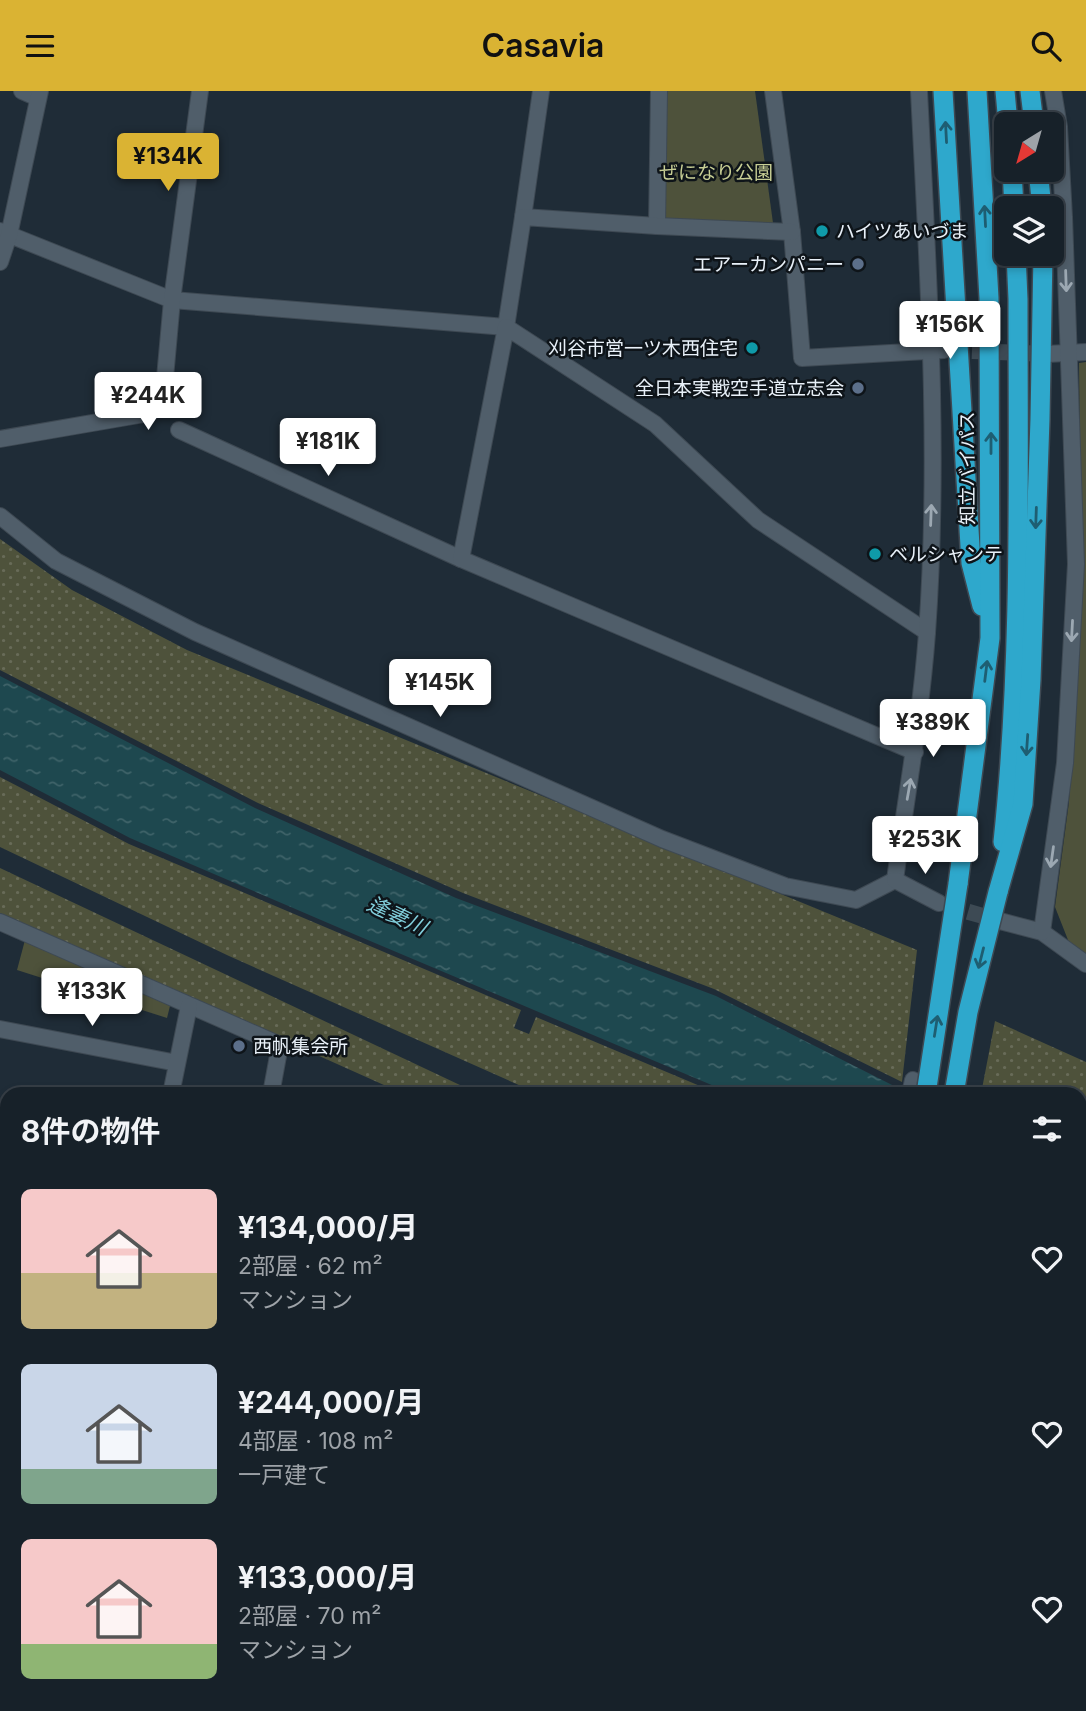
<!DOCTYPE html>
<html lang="ja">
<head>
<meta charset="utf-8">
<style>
  body { margin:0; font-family:Inter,"Noto Sans JP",sans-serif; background:#242e35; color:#f1f3f6; height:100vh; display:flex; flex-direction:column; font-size:26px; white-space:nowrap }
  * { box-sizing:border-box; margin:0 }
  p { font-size:23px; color:#9ea3a8 }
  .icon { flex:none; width:38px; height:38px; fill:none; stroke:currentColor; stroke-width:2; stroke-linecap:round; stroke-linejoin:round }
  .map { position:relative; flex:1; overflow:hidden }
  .panel { position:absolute; left:0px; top:996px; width:1087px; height:625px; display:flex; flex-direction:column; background:#172129; border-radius:21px 21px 0 0; box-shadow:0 4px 10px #0003,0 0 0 2px #363e46 }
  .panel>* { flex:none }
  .needle { width:46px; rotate:217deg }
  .buttons { position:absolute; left:994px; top:21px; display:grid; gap:14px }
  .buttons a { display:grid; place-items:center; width:70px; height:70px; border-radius:10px; background:#172129; box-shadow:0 4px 10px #0003,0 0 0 2px #363e46; font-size:35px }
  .price { position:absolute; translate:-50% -60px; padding:0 16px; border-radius:7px; background:#fff; color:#222; font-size:23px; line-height:46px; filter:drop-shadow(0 2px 4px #0008) }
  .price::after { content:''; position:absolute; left:50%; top:42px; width:21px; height:16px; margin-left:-10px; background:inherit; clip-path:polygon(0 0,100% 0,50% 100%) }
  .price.on { background:#dab333; color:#111 }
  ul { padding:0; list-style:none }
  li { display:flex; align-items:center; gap:21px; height:175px; padding:0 21px }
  li span { display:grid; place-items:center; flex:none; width:196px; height:140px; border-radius:10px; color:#555 }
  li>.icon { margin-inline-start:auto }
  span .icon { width:84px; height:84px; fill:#fffc; stroke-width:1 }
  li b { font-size:30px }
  h2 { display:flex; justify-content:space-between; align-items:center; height:84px; padding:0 21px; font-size:30px }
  header { display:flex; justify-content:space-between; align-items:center; height:91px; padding:0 21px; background:#dab333; color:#111; font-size:32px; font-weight:600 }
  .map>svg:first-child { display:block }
  .grass { fill:url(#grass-dots) }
  .park { fill:#4e523b }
  .water { fill:url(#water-ripples) }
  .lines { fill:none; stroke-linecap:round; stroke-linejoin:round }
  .stream { stroke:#1e484f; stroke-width:6 }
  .minor-tunnel { stroke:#3d4a54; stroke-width:16; stroke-dasharray:16 8; stroke-linecap:butt }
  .minor-casing { stroke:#3e4953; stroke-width:18 }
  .trunk-casing { stroke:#3e4953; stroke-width:22 }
  .minor { stroke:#505e6a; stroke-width:16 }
  .trunk { stroke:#2ea8cc; stroke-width:19 }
  .trunk-bridge-casing { stroke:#3e4953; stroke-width:22; stroke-linecap:butt }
  .trunk-bridge { stroke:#2ea8cc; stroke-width:19 }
  .oneway { stroke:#1e5e72 }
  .oneway2 { stroke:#9ca8b2 }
  .culture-dot { fill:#0f9aa8; stroke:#0e1419; stroke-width:2.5 }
  .service-dot { fill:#5c6f8a; stroke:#0e1419; stroke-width:2.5 }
  .labels { text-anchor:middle; stroke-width:5; stroke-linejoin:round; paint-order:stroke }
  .park-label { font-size:19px; fill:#c8cf95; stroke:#0e1419 }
  .poi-label { font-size:19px; fill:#e9f1f9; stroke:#0e1419; text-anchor:start }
  .street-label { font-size:19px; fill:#e9f1f9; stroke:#0e1419 }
  .water-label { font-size:21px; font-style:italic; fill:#81cedb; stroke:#0e1419 }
</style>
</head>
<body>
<header><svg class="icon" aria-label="menu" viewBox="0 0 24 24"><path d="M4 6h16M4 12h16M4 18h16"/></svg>Casavia<svg class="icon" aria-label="search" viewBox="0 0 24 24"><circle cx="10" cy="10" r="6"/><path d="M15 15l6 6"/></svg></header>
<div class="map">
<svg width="1086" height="1620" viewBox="0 0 1086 1620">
  <defs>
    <pattern id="grass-dots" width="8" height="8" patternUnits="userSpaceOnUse" patternTransform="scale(1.75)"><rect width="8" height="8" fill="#4e523b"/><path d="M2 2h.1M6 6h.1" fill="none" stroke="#686b58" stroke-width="1.8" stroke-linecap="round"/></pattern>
    <pattern id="water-ripples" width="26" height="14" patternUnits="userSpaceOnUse" patternTransform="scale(1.75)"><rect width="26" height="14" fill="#1e484f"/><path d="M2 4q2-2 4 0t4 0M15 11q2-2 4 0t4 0" fill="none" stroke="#3f6369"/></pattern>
  </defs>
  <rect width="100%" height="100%" fill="#1f2c37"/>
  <g class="grass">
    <path d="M0,448L72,499L187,559L917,859L902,991L714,898L463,802L258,712L0,579Z"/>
    <path d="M0,686L129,753L521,919L514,937L529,943L536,926L719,1003H539L229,865L0,756Z"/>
    <path d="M0,777L479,1003H404L0,822Z"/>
    <path d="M995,930L1086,971V1048L1080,1046V1003H981Z"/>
  </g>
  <g class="park">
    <path d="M665,0H755L773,132L665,131Z"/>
    <path d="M1086,271V865L1070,854L1055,816L1069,711L1081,459L1079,272Z"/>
    <path d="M25,849L170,915L167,927L17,879Z"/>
  </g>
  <g class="water">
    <path d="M0,585L255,717L456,807L716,905L900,998L899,1003H733L356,844L130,747L0,679Z"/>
    <path d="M1080,1052L1086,1054V1153L1080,1150Z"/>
  </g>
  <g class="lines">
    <g class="stream">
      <path d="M0,1150L7,1151"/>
      <path d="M1080,1375L1086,1376"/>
    </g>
    <g class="minor-tunnel">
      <path d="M948,259L1047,263"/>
      <path d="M945,814L1000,830"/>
    </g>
    <g class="minor-casing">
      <g id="minor">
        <path d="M22,0L38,7"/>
        <path d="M773,0L792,141L802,267L944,259"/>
        <path d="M523,126L541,0"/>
        <path d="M657,135L659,0"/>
        <path d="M0,140L172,209L506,236L523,126L657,135L792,141"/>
        <path d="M0,171L9,144L40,0"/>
        <path d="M1047,263L1086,261"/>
        <path d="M179,339L461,468"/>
        <path d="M0,348L150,322L163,309L172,209L200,0"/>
        <path d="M0,425L56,470L195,541L662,748L785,795L856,809L895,789"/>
        <path d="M915,661L461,468L506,236L655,333L758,429L927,541"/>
        <path d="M895,789C906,707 921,625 927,542C940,361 928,180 919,0"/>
        <path d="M895,789L939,812"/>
        <path d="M1000,830L1042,841L1086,873"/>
        <path d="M0,831L280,954L271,1003"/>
        <path d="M1042,841L1065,672L1076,473L1064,126L1059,36L1053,0"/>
        <path d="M0,938L177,972"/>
        <path d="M171,1003L189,915"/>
        <path d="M910,1003L913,989"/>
        <path d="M0,1038L7,1039"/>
        <path d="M0,1139L7,1140"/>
        <path d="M0,1167L7,1168"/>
        <path d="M1080,1385L1086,1387"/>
        <path d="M61,1620L64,1614"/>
        <path d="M429,1620L432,1614"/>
        <path d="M715,1620L718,1614"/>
        <path d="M820,1620L822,1614"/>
      </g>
    </g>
    <g class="trunk-casing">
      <g id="trunk">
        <path d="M943,0L971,472L982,515"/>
        <path d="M1005,0L1008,33"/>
        <path d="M1030,0L1034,33"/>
        <path d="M1012,79L1014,117"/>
        <path d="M1038,79L1042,117"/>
        <path d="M1003,751C1022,571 1018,389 1018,208L1016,163"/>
        <path d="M958,793L990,547L989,207L977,0"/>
        <path d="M998,801L1023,713L1031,589L1040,328L1043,163"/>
        <path d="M736,1620L739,1614"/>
        <path d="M756,1620L759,1614"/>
        <path d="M786,1620L788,1614"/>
      </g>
    </g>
    <use href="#minor" class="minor"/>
    <use href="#trunk" class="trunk"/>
    <g class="trunk-bridge-casing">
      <g id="trunk-bridge">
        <path d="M926,1003L958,793"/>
        <path d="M954,1003L968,921L998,801"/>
      </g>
    </g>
    <use href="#trunk-bridge" class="trunk-bridge"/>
  </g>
  <defs><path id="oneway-shaft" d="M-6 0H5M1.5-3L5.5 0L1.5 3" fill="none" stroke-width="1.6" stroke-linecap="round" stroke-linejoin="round" transform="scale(1.75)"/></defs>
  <g class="oneway">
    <use href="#oneway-shaft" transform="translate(946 41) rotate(-93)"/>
    <use href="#oneway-shaft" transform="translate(985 125) rotate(-93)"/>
    <use href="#oneway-shaft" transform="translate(991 352) rotate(-90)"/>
    <use href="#oneway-shaft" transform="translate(1036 427) rotate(92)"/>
    <use href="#oneway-shaft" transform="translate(986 580) rotate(-83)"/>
    <use href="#oneway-shaft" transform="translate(1027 654) rotate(94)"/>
    <use href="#oneway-shaft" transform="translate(981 867) rotate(104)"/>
    <use href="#oneway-shaft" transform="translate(936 935) rotate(-81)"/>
  </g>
  <g class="oneway2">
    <use href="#oneway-shaft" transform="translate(1066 190) rotate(88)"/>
    <use href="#oneway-shaft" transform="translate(931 424) rotate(-88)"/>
    <use href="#oneway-shaft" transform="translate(1072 540) rotate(93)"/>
    <use href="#oneway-shaft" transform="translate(909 698) rotate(-80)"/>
    <use href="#oneway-shaft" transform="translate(1052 766) rotate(98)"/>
  </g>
  <g class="culture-dot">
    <circle cx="822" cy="140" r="7"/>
    <circle cx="752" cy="257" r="7"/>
    <circle cx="875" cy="463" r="7"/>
  </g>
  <g class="service-dot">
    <circle cx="858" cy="173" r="7"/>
    <circle cx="858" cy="297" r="7"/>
    <circle cx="239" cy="955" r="7"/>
  </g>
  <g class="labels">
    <g class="park-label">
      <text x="716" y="88">ぜになり公園</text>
    </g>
    <g class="poi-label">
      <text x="836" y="147">ハイツあいづま</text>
      <text x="844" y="180" text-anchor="end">エアーカンパニー</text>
      <text x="738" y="264" text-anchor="end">刈谷市営一ツ木西住宅</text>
      <text x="844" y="304" text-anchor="end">全日本実戦空手道立志会</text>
      <text x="889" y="470">ベルシャンテ</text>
      <text x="253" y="962">西帆集会所</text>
    </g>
    <g class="street-label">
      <text transform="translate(967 377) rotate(-90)" y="7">知立バイパス</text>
    </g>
    <g class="water-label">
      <text transform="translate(397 825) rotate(25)" y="7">逢妻川</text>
    </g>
  </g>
</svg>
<div class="buttons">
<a><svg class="needle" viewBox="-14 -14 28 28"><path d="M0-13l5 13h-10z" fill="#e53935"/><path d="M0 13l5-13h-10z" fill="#9ea3a8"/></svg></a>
<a><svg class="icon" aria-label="layers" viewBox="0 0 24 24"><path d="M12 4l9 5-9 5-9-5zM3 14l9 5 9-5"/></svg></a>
</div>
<b class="price on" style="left:168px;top:102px">¥134K</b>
<b class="price" style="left:950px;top:270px">¥156K</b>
<b class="price" style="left:148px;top:341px">¥244K</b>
<b class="price" style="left:328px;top:387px">¥181K</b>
<b class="price" style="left:440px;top:628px">¥145K</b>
<b class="price" style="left:933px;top:668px">¥389K</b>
<b class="price" style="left:925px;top:785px">¥253K</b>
<b class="price" style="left:92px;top:937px">¥133K</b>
<section class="panel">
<h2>8件の物件<svg class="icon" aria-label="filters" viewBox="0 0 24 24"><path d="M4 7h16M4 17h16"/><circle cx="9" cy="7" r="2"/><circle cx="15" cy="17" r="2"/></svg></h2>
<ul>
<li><span style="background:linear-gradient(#f6c9c9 60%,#c2b280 0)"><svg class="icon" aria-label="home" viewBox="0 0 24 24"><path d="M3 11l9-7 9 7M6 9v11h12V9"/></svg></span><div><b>¥134,000/月</b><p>2部屋 · 62 m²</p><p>マンション</p></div><svg class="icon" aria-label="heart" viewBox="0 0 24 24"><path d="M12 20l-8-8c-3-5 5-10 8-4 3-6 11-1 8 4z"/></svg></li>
<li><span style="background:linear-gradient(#c9d6e8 75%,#7fa58c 0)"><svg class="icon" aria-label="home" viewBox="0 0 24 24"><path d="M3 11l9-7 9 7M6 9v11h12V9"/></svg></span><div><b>¥244,000/月</b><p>4部屋 · 108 m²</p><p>一戸建て</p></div><svg class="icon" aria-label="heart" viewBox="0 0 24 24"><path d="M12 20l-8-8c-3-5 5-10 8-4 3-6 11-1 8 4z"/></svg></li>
<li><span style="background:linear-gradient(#f6c9c9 75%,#8fb573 0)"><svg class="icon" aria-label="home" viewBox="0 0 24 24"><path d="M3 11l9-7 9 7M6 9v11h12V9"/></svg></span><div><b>¥133,000/月</b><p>2部屋 · 70 m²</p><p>マンション</p></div><svg class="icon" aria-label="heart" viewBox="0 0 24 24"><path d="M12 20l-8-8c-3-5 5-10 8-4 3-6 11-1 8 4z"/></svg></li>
</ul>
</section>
</div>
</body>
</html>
